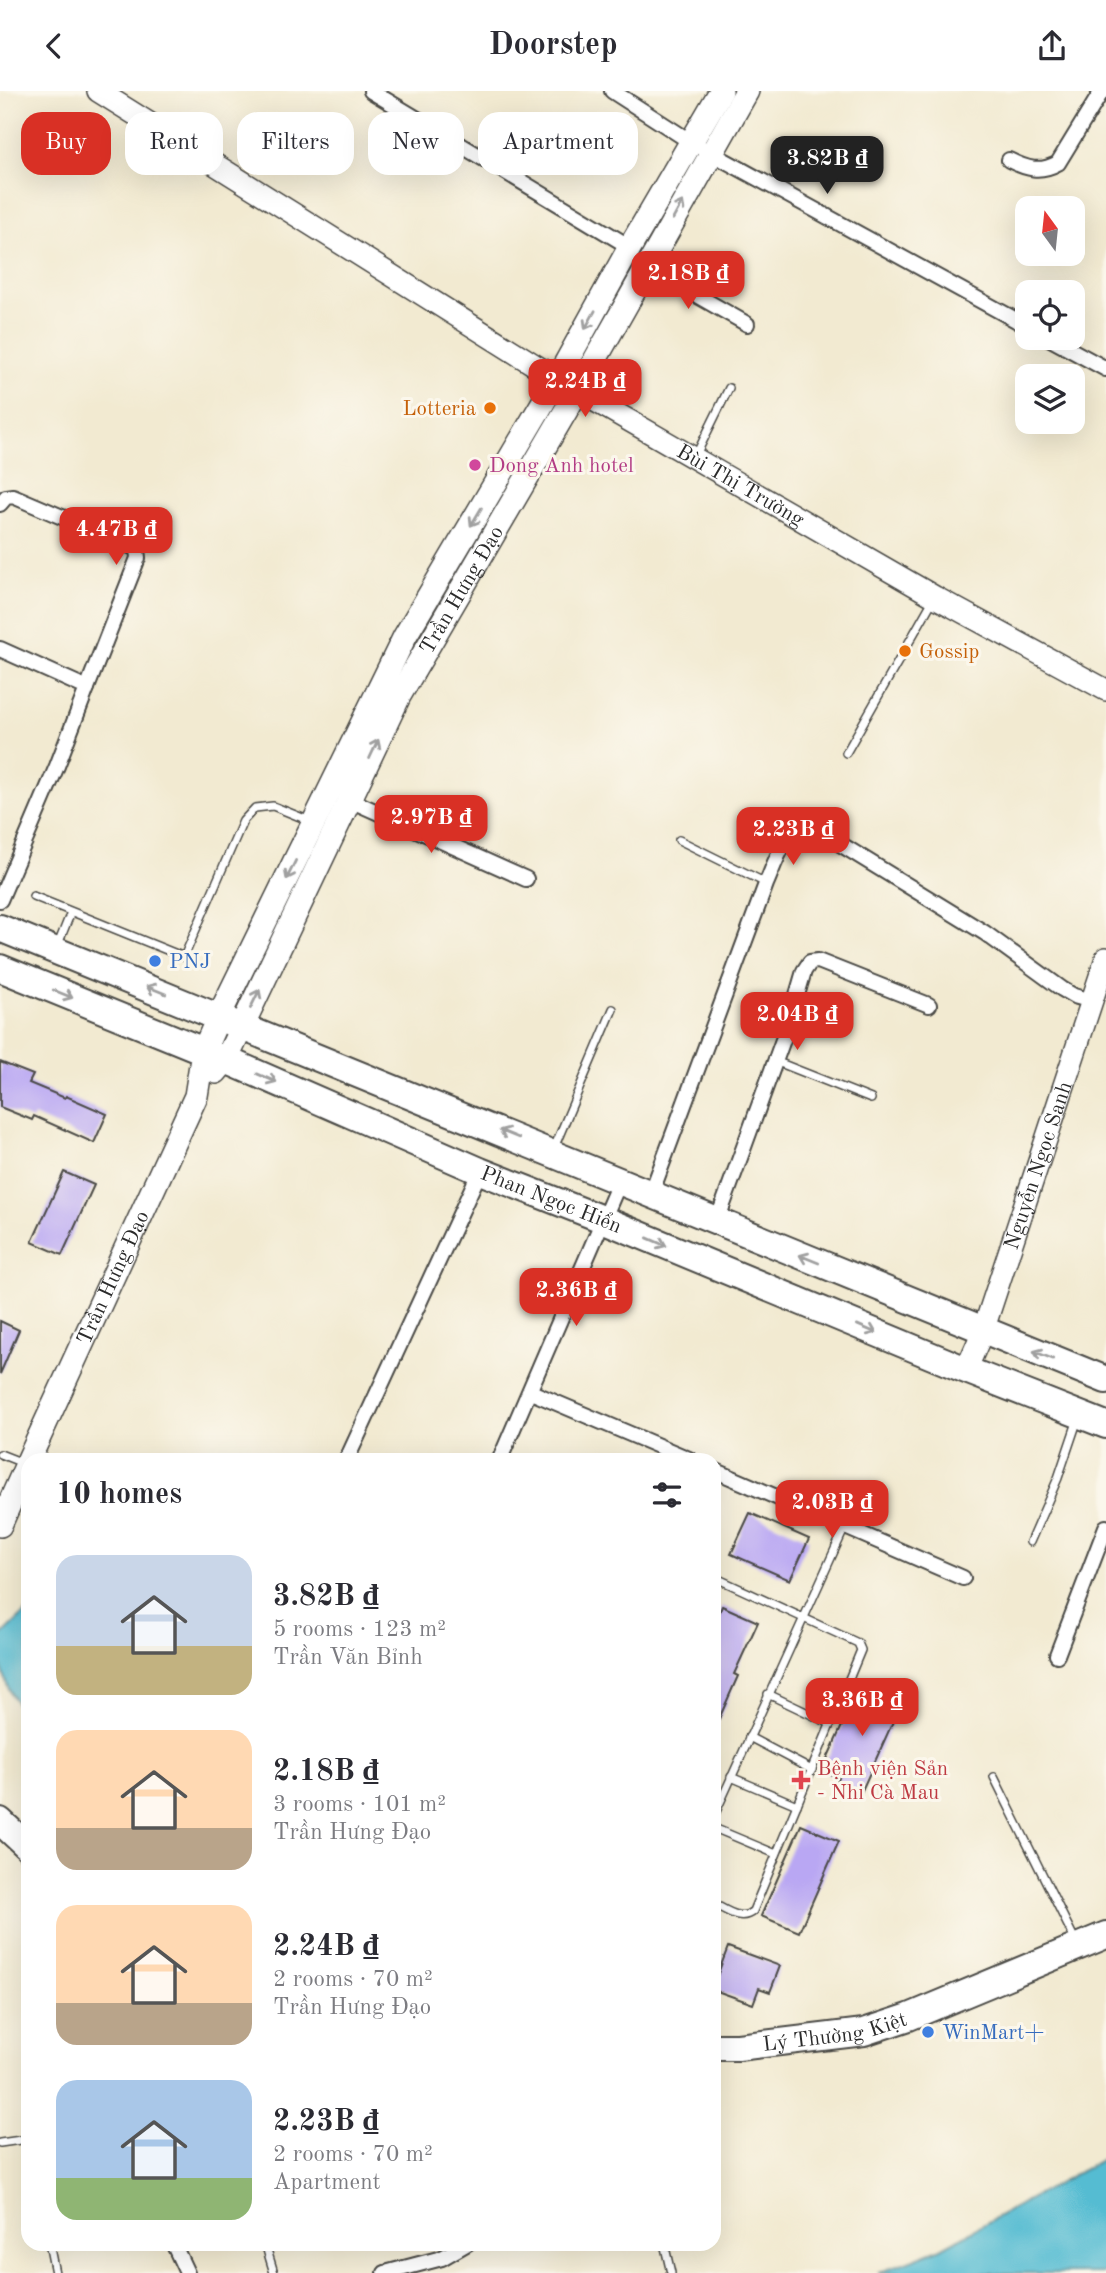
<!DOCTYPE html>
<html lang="en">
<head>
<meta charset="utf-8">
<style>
  body { margin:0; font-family:"Old Standard TT",serif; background:#f7f7f7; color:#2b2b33; height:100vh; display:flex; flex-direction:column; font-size:26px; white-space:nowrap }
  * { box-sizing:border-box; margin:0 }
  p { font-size:23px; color:#7c7c81 }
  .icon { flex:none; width:38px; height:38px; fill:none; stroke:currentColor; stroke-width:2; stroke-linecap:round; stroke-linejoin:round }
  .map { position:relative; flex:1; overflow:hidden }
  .side { position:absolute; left:21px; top:1362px; width:700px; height:798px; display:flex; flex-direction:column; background:#fff; border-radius:21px; box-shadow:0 7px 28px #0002 }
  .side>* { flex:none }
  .guide { position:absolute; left:21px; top:21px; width:700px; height:63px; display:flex; gap:14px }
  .needle { width:46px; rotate:345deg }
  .tools { position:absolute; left:1015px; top:105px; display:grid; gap:14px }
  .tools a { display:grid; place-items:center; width:70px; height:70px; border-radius:14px; background:#fff; box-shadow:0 7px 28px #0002; font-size:35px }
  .price { position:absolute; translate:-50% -60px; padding:0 16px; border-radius:14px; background:#d93025; color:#fff; font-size:23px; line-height:46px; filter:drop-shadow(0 2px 4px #0008) }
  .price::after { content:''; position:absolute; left:50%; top:42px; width:21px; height:16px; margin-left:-10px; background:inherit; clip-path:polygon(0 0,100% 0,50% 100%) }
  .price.current { background:#222; color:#fff }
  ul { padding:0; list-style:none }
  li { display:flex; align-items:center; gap:21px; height:175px; padding:0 35px }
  li span { display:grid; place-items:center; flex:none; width:196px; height:140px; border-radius:21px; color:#555 }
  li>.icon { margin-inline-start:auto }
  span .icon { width:84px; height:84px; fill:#fffc; stroke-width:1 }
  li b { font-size:30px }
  h2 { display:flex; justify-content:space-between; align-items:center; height:84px; padding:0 35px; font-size:30px }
  .pill { padding:0 24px; border-radius:21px; background:#fff; box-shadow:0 7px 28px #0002; font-size:24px; line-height:63px }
  .pill.current { background:#d93025; color:#fff }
  header { display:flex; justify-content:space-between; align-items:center; height:91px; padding:0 35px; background:#fff; font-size:32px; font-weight:600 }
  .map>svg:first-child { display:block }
  .water { fill:#55bcd2; stroke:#40747e; stroke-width:2 }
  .building { fill:#b9a7f3 }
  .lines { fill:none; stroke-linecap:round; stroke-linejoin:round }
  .lane-casing { stroke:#494844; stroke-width:10 }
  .street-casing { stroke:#494844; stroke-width:18 }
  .secondary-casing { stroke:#494844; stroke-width:24 }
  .primary-casing { stroke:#494844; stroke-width:26 }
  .highway-casing { stroke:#494844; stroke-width:30 }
  .lane { stroke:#fff; stroke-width:7 }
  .street { stroke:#fff; stroke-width:14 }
  .secondary { stroke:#fff; stroke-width:21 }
  .primary { stroke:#fff; stroke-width:23 }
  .highway { stroke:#fff; stroke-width:26 }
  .oneway { stroke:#a0a0a0 }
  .food-dot { fill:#e8710a; stroke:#fbf7ec; stroke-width:2.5 }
  .hotel-dot { fill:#d1479c; stroke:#fbf7ec; stroke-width:2.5 }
  .shop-dot { fill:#3f7fe0; stroke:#fbf7ec; stroke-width:2.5 }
  .health-dot { fill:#e0444e; stroke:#fbf7ec; stroke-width:2.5 }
  .labels { text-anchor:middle; stroke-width:6; stroke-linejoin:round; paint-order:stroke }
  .food-label { font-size:21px; fill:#c56008; stroke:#fbf7ec; text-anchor:end }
  .hotel-label { font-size:21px; fill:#b23c85; stroke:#fbf7ec; text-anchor:start }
  .street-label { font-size:21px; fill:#2b2b2b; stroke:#fbf7ec }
  .shop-label { font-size:21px; fill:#366cbe; stroke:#fbf7ec; text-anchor:start }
  .health-label { font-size:21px; fill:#be3a42; stroke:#fbf7ec; text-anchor:start }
</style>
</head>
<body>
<header><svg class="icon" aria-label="back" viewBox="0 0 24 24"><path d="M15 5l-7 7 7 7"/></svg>Doorstep<svg class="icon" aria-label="share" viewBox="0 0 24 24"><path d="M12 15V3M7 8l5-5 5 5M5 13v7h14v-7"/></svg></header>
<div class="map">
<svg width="1106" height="2182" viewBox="0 0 1106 2182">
  <rect width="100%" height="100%" fill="#fbf7ec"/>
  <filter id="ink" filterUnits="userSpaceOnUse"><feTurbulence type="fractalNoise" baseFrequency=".0143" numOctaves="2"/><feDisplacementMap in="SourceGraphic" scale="14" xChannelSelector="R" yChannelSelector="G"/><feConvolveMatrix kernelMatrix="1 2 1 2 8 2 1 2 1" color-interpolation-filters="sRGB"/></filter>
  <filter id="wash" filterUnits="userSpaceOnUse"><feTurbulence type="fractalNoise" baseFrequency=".00686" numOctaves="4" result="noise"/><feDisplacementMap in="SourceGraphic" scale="28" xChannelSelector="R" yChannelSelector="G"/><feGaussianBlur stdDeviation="1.57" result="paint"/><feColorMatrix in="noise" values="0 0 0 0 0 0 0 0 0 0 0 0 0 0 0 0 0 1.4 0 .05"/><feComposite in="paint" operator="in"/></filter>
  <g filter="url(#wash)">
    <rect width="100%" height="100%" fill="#f2ead1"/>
    <g class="water">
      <path d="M28,1519V1630C7,1599 0,1585 0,1546Z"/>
      <path d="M1106,2066V2182H878L939,2158Z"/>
    </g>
    <g id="blocks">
      <g class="building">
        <path d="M0,971L33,984L29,992L65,1007L66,1005L107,1023L94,1052L34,1025L32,1029L0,1016Z"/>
        <path d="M64,1081L94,1094L62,1164L32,1151Z"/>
        <path d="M0,1230L19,1239L0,1283Z"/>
        <path d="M750,1422L809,1448L790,1489L731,1463Z"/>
        <path d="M722,1515L758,1531L734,1583L738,1585L714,1639V1517L720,1520Z"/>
        <path d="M860,1595L877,1603L881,1595L904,1606L859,1706L835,1695L839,1687L822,1679Z"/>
        <path d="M801,1734L839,1750L799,1841L761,1825Z"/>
        <path d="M728,1856L780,1875L770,1901L759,1897L753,1913L714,1899V1893Z"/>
      </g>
    </g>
  </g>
  <g filter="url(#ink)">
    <use href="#blocks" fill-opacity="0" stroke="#494844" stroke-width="2"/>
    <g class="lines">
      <g class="lane-casing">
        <g id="lane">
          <path d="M695,366L729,297"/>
          <path d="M846,662L933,509"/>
          <path d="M679,749L766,792"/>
          <path d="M33,805L184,866L243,730L255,717L273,715L310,730"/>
          <path d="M57,856L71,821"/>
          <path d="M775,970L871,1008"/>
          <path d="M554,1057L613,918"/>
          <path d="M0,1363L23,1372"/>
          <path d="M1030,1451L1058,1387L1078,1328"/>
          <path d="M714,1486L858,1552L861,1559L753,1820C741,1831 726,1819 714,1813"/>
          <path d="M768,1603L831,1633"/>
          <path d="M749,1646L812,1679"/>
          <path d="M731,1686L797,1714"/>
          <path d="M994,1686L1077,1853"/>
          <path d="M714,1725L845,1436"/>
          <path d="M714,1737L776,1763"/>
          <path d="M0,2052L28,2048"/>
          <path d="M49,2152L55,2182"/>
          <path d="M265,2152L274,2182"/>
          <path d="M664,2152L671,2182"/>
        </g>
      </g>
      <g class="street-casing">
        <g id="street">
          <path d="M371,0L630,156"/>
          <path d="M612,0L691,51L1027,235"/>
          <path d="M1009,69C1027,78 1040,82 1058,72L1102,0"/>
          <path d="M647,176L747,233"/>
          <path d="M1049,247L1106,278"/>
          <path d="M0,413L6,406L13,405L137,458L138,467L87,597"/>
          <path d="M0,558L87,597L57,675L0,809"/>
          <path d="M350,709L526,788"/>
          <path d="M651,1103L766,793C774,776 783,740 805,737C812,736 820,742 827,745L985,842L1062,898L1074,905L1092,910"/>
          <path d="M717,1130L788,935L804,880L810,871L818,870L929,914"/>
          <path d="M531,1301L689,1368"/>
          <path d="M347,1368L480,1080"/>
          <path d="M500,1368L619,1092"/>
          <path d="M714,1379L963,1487"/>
          <path d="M1057,1564L1106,1436"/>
          <path d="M173,2152L187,2182"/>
          <path d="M385,2182L442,2167L468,2152"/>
        </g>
      </g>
      <g class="secondary-casing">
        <g id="secondary">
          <path id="s1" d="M98,0L557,288L935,506L1106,599"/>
          <path id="s2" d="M966,1279L983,1240L1106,867"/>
        </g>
      </g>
      <g class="primary-casing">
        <g id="primary">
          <path id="s3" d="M216,981L226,969L399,605L578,299L747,0"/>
          <path id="s4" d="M29,1368L196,1005L203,961L219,925L405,545L557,288L630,156L721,0"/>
          <path d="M0,1434L28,1371"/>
        </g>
      </g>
      <g class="highway-casing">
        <g id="highway">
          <path d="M0,837L1106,1289"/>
          <path id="s5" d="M0,877L226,969L480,1080L602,1128L966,1279L1106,1334"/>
          <path d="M0,1730L28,1756"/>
          <path id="s6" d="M714,1956H738L864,1941L909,1926L1106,1844"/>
        </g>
      </g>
      <use href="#lane" class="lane"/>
      <use href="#street" class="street"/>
      <use href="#secondary" class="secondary"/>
      <use href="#primary" class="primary"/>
      <use href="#highway" class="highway"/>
    </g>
    <defs><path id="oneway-shaft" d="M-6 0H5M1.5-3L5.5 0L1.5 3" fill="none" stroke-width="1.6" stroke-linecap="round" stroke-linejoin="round" transform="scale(1.75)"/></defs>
    <g class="oneway">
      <use href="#oneway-shaft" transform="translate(678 119) rotate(-61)"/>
      <use href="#oneway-shaft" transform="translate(590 229) rotate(119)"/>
      <use href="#oneway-shaft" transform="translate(476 426) rotate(121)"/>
      <use href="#oneway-shaft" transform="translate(374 658) rotate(-65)"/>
      <use href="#oneway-shaft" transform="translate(291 779) rotate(116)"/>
      <use href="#oneway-shaft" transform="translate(156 899) rotate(-158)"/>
      <use href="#oneway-shaft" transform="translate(63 903) rotate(22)"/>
      <use href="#oneway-shaft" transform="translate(255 908) rotate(-64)"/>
      <use href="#oneway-shaft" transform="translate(267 987) rotate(23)"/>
      <use href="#oneway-shaft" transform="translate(509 1043) rotate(-158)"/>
      <use href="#oneway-shaft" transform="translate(657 1151) rotate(23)"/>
      <use href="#oneway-shaft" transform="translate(809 1168) rotate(-158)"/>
      <use href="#oneway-shaft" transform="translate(867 1238) rotate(23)"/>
      <use href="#oneway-shaft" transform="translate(1043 1264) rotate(-158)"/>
    </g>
  </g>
  <g class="food-dot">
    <circle cx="490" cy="317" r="7"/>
    <circle cx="905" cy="560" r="7"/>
  </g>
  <circle class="hotel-dot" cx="475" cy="374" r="7"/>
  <g class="shop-dot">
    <circle cx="155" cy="870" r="7"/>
    <circle cx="928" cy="1941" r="7"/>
  </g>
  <path class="health-dot" d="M797.5 1678.5h7v7h7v7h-7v7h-7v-7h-7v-7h7z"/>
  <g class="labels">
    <g class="food-label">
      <text x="476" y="324">Lotteria</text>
      <text x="919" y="567" text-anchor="start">Gossip</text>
    </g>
    <g class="hotel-label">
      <text x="489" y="381">Dong Anh hotel</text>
    </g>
    <g class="street-label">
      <text dy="7" stroke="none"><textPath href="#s1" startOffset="754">Bùi Thị Trường</textPath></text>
      <text dy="7" stroke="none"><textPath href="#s3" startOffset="542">Trần Hưng Đạo</textPath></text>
      <text dy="7" stroke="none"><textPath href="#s2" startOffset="217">Nguyễn Ngọc Sanh</textPath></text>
      <text dy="7" stroke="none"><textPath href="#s5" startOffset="598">Phan Ngọc Hiển</textPath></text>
      <text dy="7" stroke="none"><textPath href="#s4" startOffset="200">Trần Hưng Đạo</textPath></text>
      <text dy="7" stroke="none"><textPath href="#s6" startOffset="122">Lý Thường Kiệt</textPath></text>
    </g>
    <g class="shop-label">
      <text x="169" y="877">PNJ</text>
      <text x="942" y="1948">WinMart+</text>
    </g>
    <g class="health-label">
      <text x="817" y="1684">Bệnh viện Sản<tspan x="817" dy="24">- Nhi Cà Mau</tspan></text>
    </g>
  </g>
</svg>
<div class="tools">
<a><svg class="needle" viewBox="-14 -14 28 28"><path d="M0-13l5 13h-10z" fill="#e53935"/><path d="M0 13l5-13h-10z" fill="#7c7c81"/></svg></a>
<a><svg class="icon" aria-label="locate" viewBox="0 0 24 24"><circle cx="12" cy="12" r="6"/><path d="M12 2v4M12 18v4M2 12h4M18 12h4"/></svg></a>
<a><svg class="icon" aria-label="layers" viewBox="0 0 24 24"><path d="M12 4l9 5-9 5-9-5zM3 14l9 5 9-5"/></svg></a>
</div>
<b class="price current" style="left:827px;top:105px">3.82B ₫</b>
<b class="price" style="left:688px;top:220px">2.18B ₫</b>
<b class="price" style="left:585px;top:328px">2.24B ₫</b>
<b class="price" style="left:116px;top:476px">4.47B ₫</b>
<b class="price" style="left:431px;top:764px">2.97B ₫</b>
<b class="price" style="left:793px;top:776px">2.23B ₫</b>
<b class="price" style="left:797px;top:961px">2.04B ₫</b>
<b class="price" style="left:576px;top:1237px">2.36B ₫</b>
<b class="price" style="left:832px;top:1449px">2.03B ₫</b>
<b class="price" style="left:862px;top:1647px">3.36B ₫</b>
<div class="guide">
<a class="pill current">Buy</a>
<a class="pill">Rent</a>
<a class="pill">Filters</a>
<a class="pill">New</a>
<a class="pill">Apartment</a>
</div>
<section class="side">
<h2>10 homes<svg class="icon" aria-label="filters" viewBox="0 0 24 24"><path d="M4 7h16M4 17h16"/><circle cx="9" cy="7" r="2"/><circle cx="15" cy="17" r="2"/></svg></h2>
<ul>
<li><span style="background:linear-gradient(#c9d6e8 65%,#c2b280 0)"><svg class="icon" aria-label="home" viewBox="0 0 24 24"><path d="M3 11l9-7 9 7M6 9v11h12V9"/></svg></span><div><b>3.82B ₫</b><p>5 rooms · 123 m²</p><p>Trần Văn Bỉnh</p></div></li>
<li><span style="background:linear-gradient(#ffd9b3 70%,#b9a48a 0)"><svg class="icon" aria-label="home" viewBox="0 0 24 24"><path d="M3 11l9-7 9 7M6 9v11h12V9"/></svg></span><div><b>2.18B ₫</b><p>3 rooms · 101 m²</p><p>Trần Hưng Đạo</p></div></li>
<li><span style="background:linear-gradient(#ffd9b3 70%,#b9a48a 0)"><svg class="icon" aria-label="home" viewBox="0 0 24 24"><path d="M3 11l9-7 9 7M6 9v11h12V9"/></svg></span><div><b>2.24B ₫</b><p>2 rooms · 70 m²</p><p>Trần Hưng Đạo</p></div></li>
<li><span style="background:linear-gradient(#a9c7e8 70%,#8fb573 0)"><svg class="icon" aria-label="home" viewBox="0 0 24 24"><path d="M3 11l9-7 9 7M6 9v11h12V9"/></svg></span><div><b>2.23B ₫</b><p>2 rooms · 70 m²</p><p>Apartment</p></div></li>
</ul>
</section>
</div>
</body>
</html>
